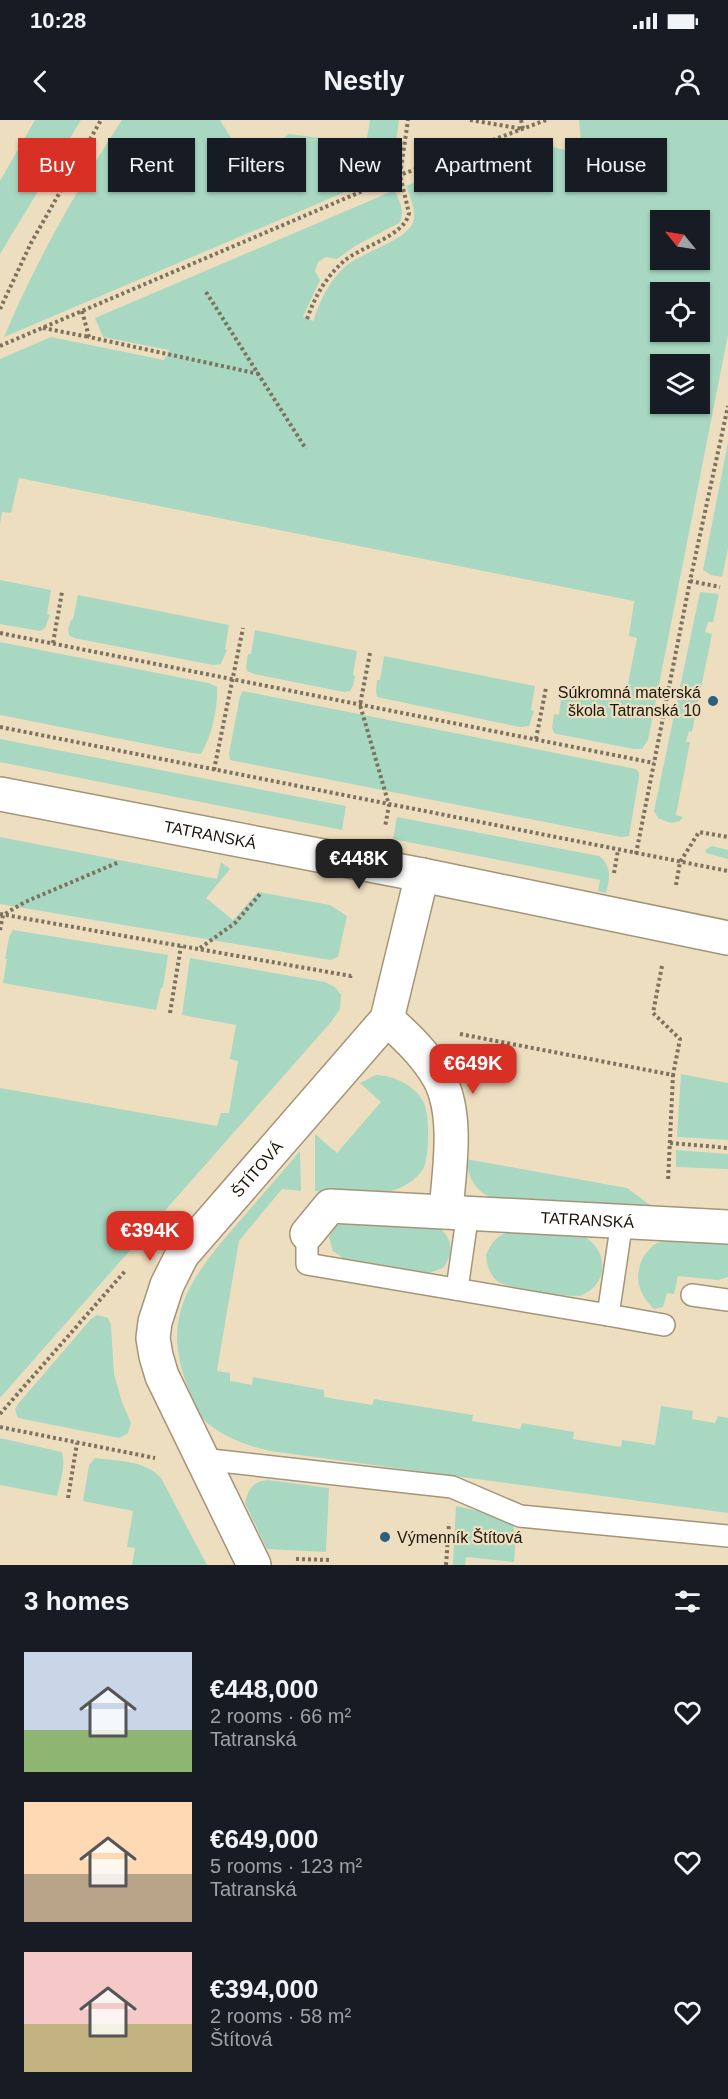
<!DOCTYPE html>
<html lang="en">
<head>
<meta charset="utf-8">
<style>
  body { margin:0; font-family:Arial,sans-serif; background:#242831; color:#f1f3f6; height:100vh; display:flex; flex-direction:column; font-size:22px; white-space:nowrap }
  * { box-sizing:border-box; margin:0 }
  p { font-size:20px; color:#9ea1a6 }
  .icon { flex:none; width:33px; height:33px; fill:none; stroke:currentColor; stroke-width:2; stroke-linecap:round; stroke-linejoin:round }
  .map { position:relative; height:1445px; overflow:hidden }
  .sheet { display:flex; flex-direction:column; background:#171b24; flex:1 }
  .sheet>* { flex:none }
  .top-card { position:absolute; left:18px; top:18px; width:693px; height:54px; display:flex; gap:12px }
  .needle { width:39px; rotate:300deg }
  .fabs { position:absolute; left:650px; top:90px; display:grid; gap:12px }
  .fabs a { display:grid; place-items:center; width:60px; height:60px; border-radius:0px; background:#171b24; box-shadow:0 2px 4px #0004; font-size:30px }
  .price { position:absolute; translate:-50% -51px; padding:0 14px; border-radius:12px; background:#d93025; color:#fff; font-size:20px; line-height:39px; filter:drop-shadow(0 2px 3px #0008) }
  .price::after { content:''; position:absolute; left:50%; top:36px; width:18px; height:14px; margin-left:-9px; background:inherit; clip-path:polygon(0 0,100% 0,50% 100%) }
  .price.on { background:#222; color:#fff }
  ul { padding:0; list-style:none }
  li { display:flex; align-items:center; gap:18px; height:150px; padding:0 24px }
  li span { display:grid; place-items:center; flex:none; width:168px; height:120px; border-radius:0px; color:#555 }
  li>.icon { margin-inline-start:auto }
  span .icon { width:72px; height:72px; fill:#fffc; stroke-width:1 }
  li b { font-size:26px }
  h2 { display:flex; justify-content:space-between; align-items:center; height:72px; padding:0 24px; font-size:26px }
  .pill { padding:0 21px; border-radius:0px; background:#171b24; box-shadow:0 2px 4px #0004; font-size:21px; line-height:54px }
  .pill.on { background:#d93025; color:#fff }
  .status { display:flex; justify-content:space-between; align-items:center; height:42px; padding:0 30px; background:#171b24; direction:ltr }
  .status svg { height:16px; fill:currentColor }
  header { display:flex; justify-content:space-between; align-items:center; height:78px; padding:0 24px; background:#171b24; font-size:27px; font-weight:700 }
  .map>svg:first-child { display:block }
  .green { fill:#a8d8c1; fill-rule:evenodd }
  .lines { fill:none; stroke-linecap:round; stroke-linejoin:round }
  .lane-casing { stroke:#a49478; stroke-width:24 }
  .street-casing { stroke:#a49478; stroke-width:36 }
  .path { stroke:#7c725e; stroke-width:4; stroke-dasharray:3 3; stroke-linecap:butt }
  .lane { stroke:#fff; stroke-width:21 }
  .street { stroke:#fff; stroke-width:33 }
  .poi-dot { fill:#2a607b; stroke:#eedec0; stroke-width:2 }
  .labels { text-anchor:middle; stroke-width:4.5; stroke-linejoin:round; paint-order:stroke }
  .poi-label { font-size:16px; fill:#1c160b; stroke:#eedec0; text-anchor:end }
  .street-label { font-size:16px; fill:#1c160b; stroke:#eedec0 }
</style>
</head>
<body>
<div class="status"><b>10:28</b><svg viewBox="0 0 49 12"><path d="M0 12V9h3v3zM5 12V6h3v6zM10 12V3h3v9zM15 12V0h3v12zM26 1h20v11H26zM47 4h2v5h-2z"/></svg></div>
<header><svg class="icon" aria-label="back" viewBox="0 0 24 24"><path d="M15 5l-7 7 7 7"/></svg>Nestly<svg class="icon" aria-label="person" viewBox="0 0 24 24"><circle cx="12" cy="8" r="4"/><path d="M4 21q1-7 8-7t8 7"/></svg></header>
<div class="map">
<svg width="728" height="1445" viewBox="0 0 728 1445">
  <rect width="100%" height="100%" fill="#eedec0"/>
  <g class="green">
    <path d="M35,0H81L0,134V61Z"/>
    <path d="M122,0H220L242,36L258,23L265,32L289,14L366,24L370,0H399L392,52L4,217C36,141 77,69 122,0Z"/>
    <path d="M579,0H728V215L648,620L642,629H634L557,614L554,613L552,608L554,594L559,595L562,571L615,581L619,568H627L637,518L629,516L634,481L19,358L11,393L2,392L0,404V239L51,217L164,240L169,230L103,217L95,198L395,70C399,81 406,93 399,103L355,126L337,139L326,137L318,142L315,151L320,160L303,197L313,201C321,179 329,160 347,145C363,132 407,120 413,102C417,91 410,77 406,66L519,19L582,34ZM699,100V140H660V100ZM699,172V212H660V172ZM699,244V284H660V244Z"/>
    <path d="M728,322V429L722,457L711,455L703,450Z"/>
    <path d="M0,460L51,470L47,494L50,495L45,508L40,511L0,504Z"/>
    <path d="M700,472L719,474L713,502H708L705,512L712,514L692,612L689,611L686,622H690L676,695L683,697L680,701L671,703L658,698L654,691Z"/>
    <path d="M78,475L229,505L225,529L227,530L221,544L213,545L74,518L69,515L68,509L71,500L73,499Z"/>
    <path d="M255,510L357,531L353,555L355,556L353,566L350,571L344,572L254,554L247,551L246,546L248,534H251Z"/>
    <path d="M0,522L208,563L217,567C218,589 212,615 201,634L192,633L0,595Z"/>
    <path d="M384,536L535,566L531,590L534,591L529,606L520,607L377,577L376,571L377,560H380Z"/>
    <path d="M243,571L636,649L639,653V657L629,716L621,717L230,640L229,634L240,576Z"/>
    <path d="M0,619L346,686L342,710L0,642Z"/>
    <path d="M397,697L599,736C612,746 610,758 606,773L598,771L600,760L393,719Z"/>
    <path d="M0,717L217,759L221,742L230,749L206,778L233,800L258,772L330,785L347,796L338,837L330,840L0,784Z"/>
    <path d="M712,726L728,730V739L706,733L705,730Z"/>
    <path d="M13,810L168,835L163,867L161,868L156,890L3,863L7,839H5L9,817Z"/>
    <path d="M190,838L325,862L335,867L341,875L340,889L331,902L0,1278V968L217,1006L221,993H229L238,941L230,939L236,905L182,895Z"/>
    <path d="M681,954L728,963V1020L677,1017Z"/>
    <path d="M376,955C394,956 413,964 423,981C430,993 430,1037 423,1049C419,1056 410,1063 402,1067C376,1079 342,1073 315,1071V1014L337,1033L381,982L360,963Z"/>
    <path d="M676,1030L728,1034V1049L676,1047Z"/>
    <path d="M300,1031L301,1071L282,1069L239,1121L217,1251L230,1253V1261L252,1265L253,1257L324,1270V1277L372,1285L374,1279L473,1295L472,1301L520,1309L522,1303L574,1312L573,1319L621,1327L622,1320L655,1325L661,1286L693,1291L692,1299L715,1303L718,1296L728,1298V1393L270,1331C247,1326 218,1315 201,1297C196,1291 193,1280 190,1272C158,1198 190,1159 237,1104C258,1080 279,1056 300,1031Z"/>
    <path d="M466,1039L627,1068L654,1088L493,1079C475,1070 469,1060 466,1039Z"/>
    <path d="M346,1103L436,1106C452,1115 455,1132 443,1148L429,1153L343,1138L333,1131L329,1117L335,1106Z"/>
    <path d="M513,1110L579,1114C607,1125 612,1162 582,1175C571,1179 505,1169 496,1160C489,1153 487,1145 486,1135C492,1121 498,1114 513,1110Z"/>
    <path d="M673,1120L722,1122L728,1125V1157L718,1160L678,1156L674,1174L667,1173L663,1187L654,1189C638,1174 633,1156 644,1136C647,1132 650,1128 654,1125C659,1121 666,1121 673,1120Z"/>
    <path d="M97,1195L108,1198L111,1205L114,1254L122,1282L131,1303L128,1313L119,1318L18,1298L15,1289L18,1284L91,1199Z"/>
    <path d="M0,1318L62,1332C66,1346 60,1362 57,1376L0,1365Z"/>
    <path d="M95,1338C116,1341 146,1340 161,1358L207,1445H132L135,1428L127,1427L133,1391L83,1381L89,1345Z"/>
    <path d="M267,1360L329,1368L326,1432L267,1429L245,1383C248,1370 252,1362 267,1360Z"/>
    <path d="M456,1386L511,1399L516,1417L514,1442L466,1437L465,1445H453Z"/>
  </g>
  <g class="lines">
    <g class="lane-casing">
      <g id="lane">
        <path d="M307,1114V1144L608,1195L622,1101"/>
        <path d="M457,1169L468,1092"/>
        <path d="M692,1175L728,1180"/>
        <path d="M608,1195L664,1205"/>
        <path d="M202,1339L452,1367L520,1396L728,1416"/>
      </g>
    </g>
    <g class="street-casing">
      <g id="street">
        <path id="s1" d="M0,674L422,755L728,818"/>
        <path d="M387,899C407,917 426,935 439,958C459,995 449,1051 446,1091"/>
        <path id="s2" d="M307,1114L330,1086L728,1107"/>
        <path id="s3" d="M254,1445L162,1256L156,1236L153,1218L155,1202L167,1165L182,1135L387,899L422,755"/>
      </g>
    </g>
    <g class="path">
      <path d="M470,0L523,9L521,0"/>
      <path d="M206,172L306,329"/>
      <path d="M0,189L31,123L101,0"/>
      <path d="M82,191L89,217L259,254"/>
      <path d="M307,199C315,176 326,157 344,141C362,126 405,116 409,93L400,55L408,0"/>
      <path d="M43,208L89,217"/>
      <path d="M0,226L400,55L546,0"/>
      <path d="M690,461L720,467"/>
      <path d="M0,513L654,643"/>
      <path d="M53,523L62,472"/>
      <path d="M370,533L360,585L389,685L385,707"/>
      <path d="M0,607L728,751"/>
      <path d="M536,619L546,568"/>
      <path d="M214,650L243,508"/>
      <path d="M636,734L690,461L728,286"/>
      <path d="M614,753L618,730"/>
      <path d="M676,765L680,742L699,712L728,717"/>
      <path d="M0,794L351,856L353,854"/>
      <path d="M0,810L3,795L25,782L119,742"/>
      <path d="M200,828L235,803L261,773"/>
      <path d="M662,846L653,893L680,919L673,955"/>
      <path d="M170,893L181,826"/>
      <path d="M460,914L673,955L668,1061"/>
      <path d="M670,1023L728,1028"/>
      <path d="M0,1294L126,1150"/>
      <path d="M0,1307L155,1338"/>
      <path d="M68,1378L77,1323"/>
      <path d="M296,1439L332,1440"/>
      <path d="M446,1445L449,1403"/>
    </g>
    <use href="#lane" class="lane"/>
    <use href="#street" class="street"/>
  </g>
  <g class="poi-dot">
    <circle cx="713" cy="581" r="6"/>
    <circle cx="385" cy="1417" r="6"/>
  </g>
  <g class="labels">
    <g class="poi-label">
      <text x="701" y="578">Súkromná materská<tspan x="701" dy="18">škola Tatranská 10</tspan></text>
      <text x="397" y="1423" text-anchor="start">Výmenník Štítová</text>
    </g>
    <g class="street-label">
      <text dy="6" stroke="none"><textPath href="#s1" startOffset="214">TATRANSKÁ</textPath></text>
      <text dy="6" stroke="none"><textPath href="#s3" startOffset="452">ŠTÍTOVÁ</textPath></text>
      <text dy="6" stroke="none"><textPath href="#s2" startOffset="294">TATRANSKÁ</textPath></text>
    </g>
  </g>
</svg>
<div class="fabs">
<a><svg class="needle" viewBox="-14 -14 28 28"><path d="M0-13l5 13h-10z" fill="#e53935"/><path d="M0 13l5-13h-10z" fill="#9ea1a6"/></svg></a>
<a><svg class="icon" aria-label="locate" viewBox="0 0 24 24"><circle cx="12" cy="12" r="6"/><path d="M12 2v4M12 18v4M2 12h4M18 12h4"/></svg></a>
<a><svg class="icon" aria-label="layers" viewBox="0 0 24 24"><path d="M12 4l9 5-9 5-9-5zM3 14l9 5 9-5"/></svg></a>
</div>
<b class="price on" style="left:359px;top:770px">€448K</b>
<b class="price" style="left:473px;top:975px">€649K</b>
<b class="price" style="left:150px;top:1142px">€394K</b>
<div class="top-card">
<a class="pill on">Buy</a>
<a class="pill">Rent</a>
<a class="pill">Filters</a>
<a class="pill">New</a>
<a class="pill">Apartment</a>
<a class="pill">House</a>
</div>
</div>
<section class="sheet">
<h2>3 homes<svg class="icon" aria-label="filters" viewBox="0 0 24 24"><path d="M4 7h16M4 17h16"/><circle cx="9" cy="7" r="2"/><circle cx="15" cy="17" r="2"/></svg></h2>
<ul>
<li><span style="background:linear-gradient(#c9d6e8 65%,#8fb573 0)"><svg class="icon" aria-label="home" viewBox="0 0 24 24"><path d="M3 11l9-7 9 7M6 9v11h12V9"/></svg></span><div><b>€448,000</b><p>2 rooms · 66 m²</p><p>Tatranská</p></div><svg class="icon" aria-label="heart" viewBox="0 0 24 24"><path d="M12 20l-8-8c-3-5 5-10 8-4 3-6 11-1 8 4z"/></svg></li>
<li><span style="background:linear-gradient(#ffd9b3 60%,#b9a48a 0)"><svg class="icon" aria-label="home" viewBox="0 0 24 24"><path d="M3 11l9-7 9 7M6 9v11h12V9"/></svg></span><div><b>€649,000</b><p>5 rooms · 123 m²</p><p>Tatranská</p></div><svg class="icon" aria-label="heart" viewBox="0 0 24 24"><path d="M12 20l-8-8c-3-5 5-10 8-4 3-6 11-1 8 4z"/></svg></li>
<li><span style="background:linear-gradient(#f6c9c9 60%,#c2b280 0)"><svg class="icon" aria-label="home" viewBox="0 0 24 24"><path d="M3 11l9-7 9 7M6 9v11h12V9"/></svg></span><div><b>€394,000</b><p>2 rooms · 58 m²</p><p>Štítová</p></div><svg class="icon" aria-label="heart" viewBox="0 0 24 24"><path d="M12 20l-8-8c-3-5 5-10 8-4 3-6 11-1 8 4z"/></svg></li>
</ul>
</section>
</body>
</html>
